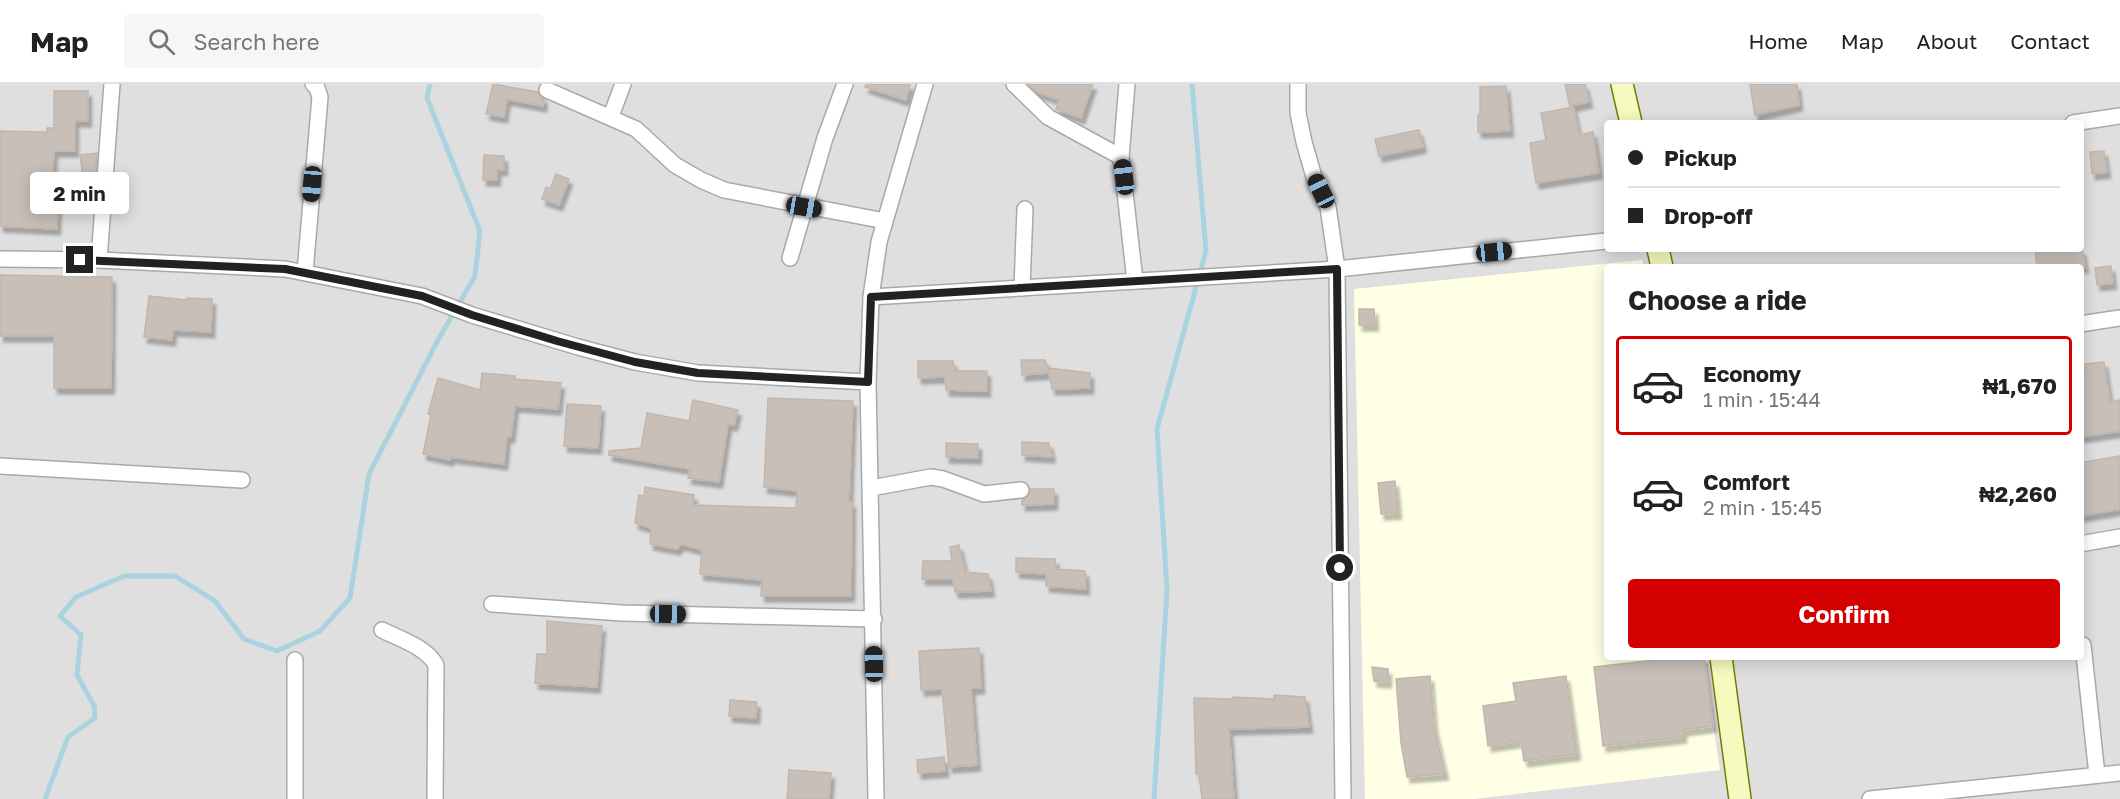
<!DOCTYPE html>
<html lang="en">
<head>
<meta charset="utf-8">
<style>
  :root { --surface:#fff; --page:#f6f6f6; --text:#222; --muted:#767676; --line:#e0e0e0; --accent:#d40000 }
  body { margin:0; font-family:"Golos Text",sans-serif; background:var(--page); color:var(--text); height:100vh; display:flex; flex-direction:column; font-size:22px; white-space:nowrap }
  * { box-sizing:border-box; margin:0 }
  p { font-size:20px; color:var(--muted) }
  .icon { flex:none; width:33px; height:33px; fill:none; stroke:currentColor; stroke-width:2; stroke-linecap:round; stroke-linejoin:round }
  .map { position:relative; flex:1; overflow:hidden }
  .sheet { position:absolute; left:1604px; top:180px; width:480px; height:396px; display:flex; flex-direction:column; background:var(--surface); border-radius:6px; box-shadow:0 3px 15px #0003 }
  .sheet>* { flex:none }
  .hud { position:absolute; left:1604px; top:36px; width:480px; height:132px; border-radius:6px; box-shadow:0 3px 15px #0003; display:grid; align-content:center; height:132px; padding:0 24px; background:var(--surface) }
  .end { position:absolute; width:27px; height:27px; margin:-14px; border:8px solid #222; background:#fff; box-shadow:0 0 0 3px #fff }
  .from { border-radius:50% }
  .bubble { position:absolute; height:42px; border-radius:6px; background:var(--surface); box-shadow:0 3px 15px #0003; font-size:20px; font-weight:700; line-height:42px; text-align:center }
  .car { position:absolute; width:18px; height:36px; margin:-18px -9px; border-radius:8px; box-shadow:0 0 4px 2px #0007; background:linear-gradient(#222 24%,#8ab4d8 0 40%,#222 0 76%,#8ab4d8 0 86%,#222 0) }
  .hud b { display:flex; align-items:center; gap:21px; height:57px; font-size:22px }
  .hud b+b { border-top:2px solid var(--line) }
  .hud i { width:15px; height:15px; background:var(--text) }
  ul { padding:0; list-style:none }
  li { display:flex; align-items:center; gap:18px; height:99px; margin:0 12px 9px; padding:0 12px; border:3px solid transparent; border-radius:6px }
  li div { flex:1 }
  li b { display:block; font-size:22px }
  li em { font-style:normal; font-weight:700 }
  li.on { border-color:var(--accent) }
  li>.icon { width:54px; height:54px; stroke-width:1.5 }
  h2 { padding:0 24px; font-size:27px; line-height:72px }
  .primary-button { display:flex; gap:12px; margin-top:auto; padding:12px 24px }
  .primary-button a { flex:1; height:69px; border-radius:6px; background:var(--accent); color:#fff; font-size:24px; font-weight:700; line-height:69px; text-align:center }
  header { display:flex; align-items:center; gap:36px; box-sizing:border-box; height:84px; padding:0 30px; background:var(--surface); border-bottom:2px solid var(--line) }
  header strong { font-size:28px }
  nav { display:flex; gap:33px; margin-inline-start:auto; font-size:21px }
  .search { width:420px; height:54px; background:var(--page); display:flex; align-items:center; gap:15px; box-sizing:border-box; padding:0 21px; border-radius:6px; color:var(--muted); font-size:22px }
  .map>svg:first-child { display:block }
</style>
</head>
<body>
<header>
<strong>Map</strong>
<div class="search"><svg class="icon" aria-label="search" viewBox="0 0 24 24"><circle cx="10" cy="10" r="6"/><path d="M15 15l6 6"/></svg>Search here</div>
<nav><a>Home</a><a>Map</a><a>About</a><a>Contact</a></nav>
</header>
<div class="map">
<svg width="2120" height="715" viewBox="0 0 2120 715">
  <defs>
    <filter id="shadow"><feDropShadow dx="3.5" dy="6" stdDeviation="1.5" flood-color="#0004"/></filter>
  </defs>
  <rect width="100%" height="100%" fill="#f2efe9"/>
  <!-- residential -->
  <path fill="#e0dfdf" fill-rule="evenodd" d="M0,0H2120V715H0ZM1606,39H2080V165H1606ZM1606,183H2080V573H1606Z"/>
  <!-- education -->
  <path fill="#ffffe5" d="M1642,176L1643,183H1606V573H1703L1720,686L1474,715H1365L1354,205Z"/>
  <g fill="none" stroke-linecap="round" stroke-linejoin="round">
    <!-- stream -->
    <g stroke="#aad3df" stroke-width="5">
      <path d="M45,715L68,653L95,634L94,622L77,591L81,551L60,532L76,513L124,492H175L215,517L244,555L277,567L320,547L350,514L369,390L438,256L475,192L480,147L427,14L430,0"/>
      <path d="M1154,715L1167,506L1157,345L1206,167L1192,0"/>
    </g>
  </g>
  <!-- building -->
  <g fill="#c7bfb8" stroke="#c4b6ab" stroke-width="1.5" filter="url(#shadow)">
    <path d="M493,0L538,8L544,15L543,22L507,15L504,33L486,30Z"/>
    <path d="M866,0H910L906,16L865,3Z"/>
    <path d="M1028,0H1093L1081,34L1056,25L1059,16L1037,8Z"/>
    <path d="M1565,0H1585L1589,18L1570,22Z"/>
    <path d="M1750,0H1797L1799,21L1755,31Z"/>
    <path d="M1506,2L1510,47L1478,48V31H1480V3Z"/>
    <path d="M54,7H88V37H75V67H54L51,113H58L57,145L0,142V47L47,48V44H54Z"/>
    <path d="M1573,23L1579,51L1593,48L1599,89L1536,99L1530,59L1546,56L1541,29Z"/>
    <path d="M1419,46L1423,63L1379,72L1375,55Z"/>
    <path d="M2104,67L2107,88L2092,90L2090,68Z"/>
    <path d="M97,69L95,93L83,94L80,71Z"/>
    <path d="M484,71L504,72V86L497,85V96H483Z"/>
    <path d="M556,90L569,95L559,121L542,115L546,103L550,105Z"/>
    <path d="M2035,165H2082L2085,183H2071L2070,181L2037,183Z"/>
    <path d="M2111,182L2113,199L2097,201L2095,184Z"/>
    <path d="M0,191L112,193L111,304H54V252H0Z"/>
    <path d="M149,212L187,216V214L212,215L211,248L173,246L172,256L144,253Z"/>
    <path d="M1359,225H1374L1375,241H1359Z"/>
    <path d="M1021,276H1045L1049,286V284L1090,289V304L1052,305L1049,289L1022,291Z"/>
    <path d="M918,277H953L955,287H987V307L946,306L945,293L918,294Z"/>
    <path d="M2104,278L2110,318L2120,316V347L2080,353V290L2085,289L2084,280Z"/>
    <path d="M482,289L515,292V295L561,299L558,325L515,322L511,353L507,352L504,380L450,373V376L423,370L431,331L428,330L438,294L480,306Z"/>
    <path d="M768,314L853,317L849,418H852L851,512H761L762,496L700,490L702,466L681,460L677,465L650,460L651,444L635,439L639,411L644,412L645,403L694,411L693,421L796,424L797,407L764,403Z"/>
    <path d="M693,316L738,326L734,341L728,340L719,398L688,394L690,385L609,371V367L641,364L647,329L689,337Z"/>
    <path d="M567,320L601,322L598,364L564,362Z"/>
    <path d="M1022,358L1049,359L1052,373L1022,371Z"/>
    <path d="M946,359L978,360V374L946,373Z"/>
    <path d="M2120,372V425L2080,432V379Z"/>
    <path d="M1395,397L1398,429L1381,430L1378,399Z"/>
    <path d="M1031,405H1054V420L1022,421V416L1027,413Z"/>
    <path d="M959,461L965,488L988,490L991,507L955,508L953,495H922L923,477H952L950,463Z"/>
    <path d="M1016,474L1055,475L1056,485L1085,487L1086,505L1046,502V490L1016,488Z"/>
    <path d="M547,537L602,542L597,603L535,599L537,570H547Z"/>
    <path d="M979,564L981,604H971L977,681L949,683L942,605L921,606L919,567Z"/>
    <path d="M1681,573H1704L1713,642L1683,646V653L1603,662L1594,583Z"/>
    <path d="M1372,583L1388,585V598L1374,597Z"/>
    <path d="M1430,592L1434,642L1445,690L1407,693L1401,659L1396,595Z"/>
    <path d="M1566,592L1577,670L1524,677L1521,657L1488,662L1483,622L1516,617L1513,599Z"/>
    <path d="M1274,611L1305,613L1309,643L1229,645L1234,715H1202L1199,690H1196L1194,614L1233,615V613L1274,615Z"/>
    <path d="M730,616L757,618L756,634L729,632Z"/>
    <path d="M944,673L945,687L918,689L917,676Z"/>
    <path d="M789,686L831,689L829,715H787Z"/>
  </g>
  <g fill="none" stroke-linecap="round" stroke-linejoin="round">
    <!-- street casing -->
    <g stroke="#a9a9a9" stroke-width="18">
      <g id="street">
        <path d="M1014,0L1048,33L1121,73"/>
        <path d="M1127,0L1121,73L1135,197"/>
        <path d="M1298,0V29L1304,58L1314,93L1328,123L1337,185L1343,715"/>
        <path d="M547,6L636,45L675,81L701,96L724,106L885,137"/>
        <path d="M611,32L623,0"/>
        <path d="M2073,39L2120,32"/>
        <path d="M790,174L825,54L845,0"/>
        <path d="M0,175L99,176L285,185L422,212L472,231L578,263L635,278L698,289L868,298"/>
        <path d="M99,176L112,0"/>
        <path d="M305,188L320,13L317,4L313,0"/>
        <path d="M1022,204L1025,125"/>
        <path d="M871,213L1337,185L1606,157"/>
        <path d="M2080,240L2120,234"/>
        <path d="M0,382L242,396"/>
        <path d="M871,404L931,393L943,395L984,410L1021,406"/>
        <path d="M2080,460L2120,453"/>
        <path d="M492,520L622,529L874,535"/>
        <path d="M382,546C400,555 426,563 436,581L435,715"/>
        <path d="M2083,561L2097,691"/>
        <path d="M295,576V715"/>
        <path d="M876,715L868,298L871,213L879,158L925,0"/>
        <path d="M1870,715L2120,689"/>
      </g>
    </g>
    <!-- secondary casing -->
    <g stroke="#707d05" stroke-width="24">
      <g id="secondary">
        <path d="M1622,0L1631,39"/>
        <path d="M1658,165L1662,183"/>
        <path d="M1721,573L1740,715"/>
      </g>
    </g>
    <!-- street -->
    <use href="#street" stroke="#fff" stroke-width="15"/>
    <!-- secondary -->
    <use href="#secondary" stroke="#f7fabf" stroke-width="21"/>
  </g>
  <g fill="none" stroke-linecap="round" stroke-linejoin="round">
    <!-- route -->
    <path stroke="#222" stroke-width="8" d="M80,176L285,185L422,212L472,231L557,257L635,278L698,289L868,298L871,213L1337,185L1340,484"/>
  </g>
</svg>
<i class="end from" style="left:1340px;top:484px"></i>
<i class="end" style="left:80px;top:176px"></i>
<div class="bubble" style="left:30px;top:88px;width:99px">2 min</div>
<i class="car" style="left:1124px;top:93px;rotate:353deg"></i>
<i class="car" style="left:312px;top:100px;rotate:185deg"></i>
<i class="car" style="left:1321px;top:107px;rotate:334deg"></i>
<i class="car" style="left:804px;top:123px;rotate:100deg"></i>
<i class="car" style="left:1494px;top:168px;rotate:84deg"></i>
<i class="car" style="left:668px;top:530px;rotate:91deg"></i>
<i class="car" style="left:874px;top:580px;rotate:359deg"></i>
<div class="hud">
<b><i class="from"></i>Pickup</b>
<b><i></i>Drop-off</b>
</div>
<section class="sheet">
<h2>Choose a ride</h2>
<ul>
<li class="on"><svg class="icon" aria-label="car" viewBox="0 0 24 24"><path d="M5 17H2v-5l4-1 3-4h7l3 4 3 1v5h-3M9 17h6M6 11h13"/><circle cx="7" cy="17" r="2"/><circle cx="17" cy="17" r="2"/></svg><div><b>Economy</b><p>1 min · 15:44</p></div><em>₦1,670</em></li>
<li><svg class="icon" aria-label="car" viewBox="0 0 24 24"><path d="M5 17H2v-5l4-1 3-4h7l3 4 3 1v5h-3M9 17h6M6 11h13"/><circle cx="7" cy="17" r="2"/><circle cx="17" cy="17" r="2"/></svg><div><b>Comfort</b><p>2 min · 15:45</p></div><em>₦2,260</em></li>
</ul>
<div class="primary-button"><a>Confirm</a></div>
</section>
</div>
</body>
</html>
